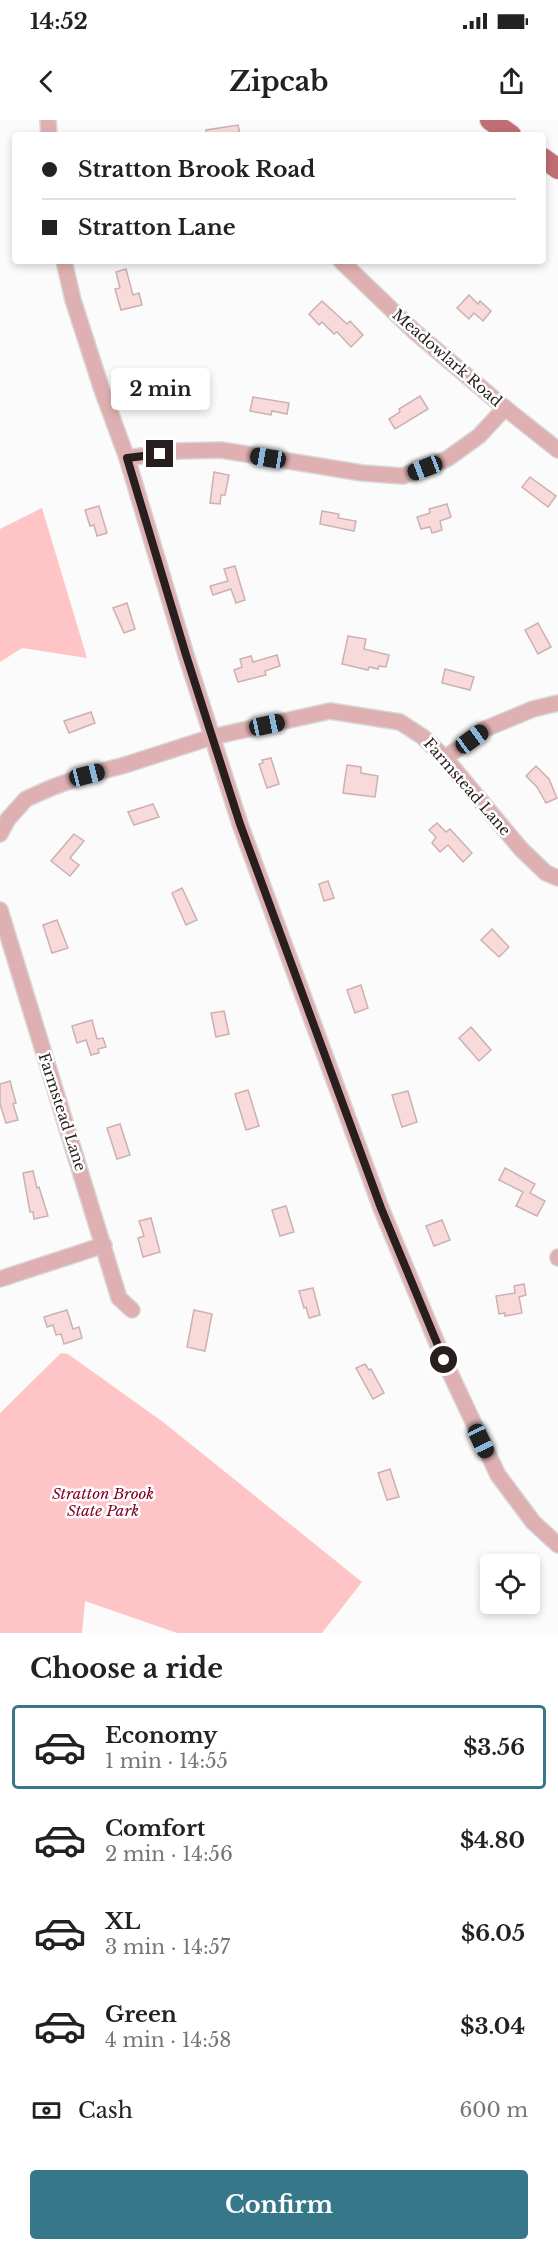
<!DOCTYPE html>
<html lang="en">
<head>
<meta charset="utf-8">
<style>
  :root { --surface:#fff; --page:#f6f6f6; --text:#222; --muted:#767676; --line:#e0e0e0; --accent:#36778a }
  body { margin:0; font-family:"Libre Baskerville",serif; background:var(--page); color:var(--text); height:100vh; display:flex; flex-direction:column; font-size:22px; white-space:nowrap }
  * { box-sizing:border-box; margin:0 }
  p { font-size:20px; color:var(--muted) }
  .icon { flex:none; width:33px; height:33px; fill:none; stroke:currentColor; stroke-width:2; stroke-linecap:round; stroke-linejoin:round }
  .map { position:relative; height:1513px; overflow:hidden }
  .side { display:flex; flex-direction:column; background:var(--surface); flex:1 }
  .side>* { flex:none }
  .banner { position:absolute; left:12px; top:12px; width:534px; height:132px; border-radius:6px; box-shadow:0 3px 9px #0003; display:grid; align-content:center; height:132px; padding:0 30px; background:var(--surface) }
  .controls { position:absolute; left:480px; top:1434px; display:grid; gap:12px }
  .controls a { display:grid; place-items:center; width:60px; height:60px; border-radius:6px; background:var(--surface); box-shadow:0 3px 9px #0003; font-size:30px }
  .end { position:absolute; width:27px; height:27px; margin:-14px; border:8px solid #281e1e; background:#fff; box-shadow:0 0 0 3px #fff }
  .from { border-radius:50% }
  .bubble { position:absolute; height:42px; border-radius:6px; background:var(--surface); box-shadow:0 3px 9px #0003; font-size:20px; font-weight:700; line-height:42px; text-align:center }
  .car { position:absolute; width:18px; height:36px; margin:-18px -9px; border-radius:8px; box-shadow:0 0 4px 2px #0007; background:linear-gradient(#222 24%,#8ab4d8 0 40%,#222 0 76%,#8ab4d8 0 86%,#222 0) }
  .banner b { display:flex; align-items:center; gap:21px; height:57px; font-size:22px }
  .banner b+b { border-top:2px solid var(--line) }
  .banner i { width:15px; height:15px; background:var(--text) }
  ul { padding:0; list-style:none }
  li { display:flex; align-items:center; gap:18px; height:84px; margin:0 12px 9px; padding:0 18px; border:3px solid transparent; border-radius:6px }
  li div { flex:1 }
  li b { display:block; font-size:22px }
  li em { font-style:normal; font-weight:700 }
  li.selected { border-color:var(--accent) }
  li>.icon { width:54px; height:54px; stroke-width:1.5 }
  h2 { padding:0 30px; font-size:27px; line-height:72px }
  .pay { display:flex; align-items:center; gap:15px; height:66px; padding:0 30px; font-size:22px }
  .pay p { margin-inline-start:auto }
  .primary-button { display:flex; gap:12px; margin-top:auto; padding:12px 30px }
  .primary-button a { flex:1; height:69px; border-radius:6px; background:var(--accent); color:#fff; font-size:24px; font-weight:700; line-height:69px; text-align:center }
  .status { display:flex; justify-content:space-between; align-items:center; height:42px; padding:0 30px; background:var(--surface); direction:ltr }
  .status svg { height:16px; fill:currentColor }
  header { display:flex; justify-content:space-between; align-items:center; height:78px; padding:0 30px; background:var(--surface); font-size:27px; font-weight:700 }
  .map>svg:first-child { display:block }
</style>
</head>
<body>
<div class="status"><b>14:52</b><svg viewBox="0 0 49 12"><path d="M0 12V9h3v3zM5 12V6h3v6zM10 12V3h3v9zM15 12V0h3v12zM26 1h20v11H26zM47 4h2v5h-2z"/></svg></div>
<header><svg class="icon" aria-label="back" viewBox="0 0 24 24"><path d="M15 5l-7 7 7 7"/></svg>Zipcab<svg class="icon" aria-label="share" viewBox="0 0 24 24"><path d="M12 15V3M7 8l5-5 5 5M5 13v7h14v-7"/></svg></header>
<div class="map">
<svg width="558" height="1513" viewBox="0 0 558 1513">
  <rect width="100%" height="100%" fill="#fbfbfb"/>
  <!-- green -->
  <g fill="#ffc4c6">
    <path d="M42,388L87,538L22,528L0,542V409Z"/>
    <path d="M61,1233L68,1234L163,1302L362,1462L322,1513H177L85,1481L82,1513H0V1293Z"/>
  </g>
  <!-- building -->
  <g fill="#f8dada" stroke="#cdb0b1" stroke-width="1.5">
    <path d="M238,5L240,15H206V10Z"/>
    <path d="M126,149L133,175L139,173L142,185L121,190L115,169L120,168L116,152Z"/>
    <path d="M469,175L478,184L480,181L491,191L483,201L474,193L469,199L457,188Z"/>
    <path d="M322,181L347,204L350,201L363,215L351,227L337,212L334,214L322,202L319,205L309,194Z"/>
    <path d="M163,250L174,278L162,281L159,271L156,272L150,254Z"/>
    <path d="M420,276L428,289L395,309L389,299L400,292L399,289Z"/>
    <path d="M253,277L289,283L287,294L272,291L271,295L250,291Z"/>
    <path d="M214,352L229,355L225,375H221L220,384L210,383Z"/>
    <path d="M530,357L556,376L548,387L522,367Z"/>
    <path d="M447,384L451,397L440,401L442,410L432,413L430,407L421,409L417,397L430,393L429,389Z"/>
    <path d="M99,386L107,413L97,416L94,405L90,406L85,390Z"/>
    <path d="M322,391L339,394L338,398L356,401L354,411L320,404Z"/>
    <path d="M235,446L245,480L236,483L231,469L213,475L210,466L228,461L224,449Z"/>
    <path d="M127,483L135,509L124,513L113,488Z"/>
    <path d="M538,503L551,527L538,534L525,510Z"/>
    <path d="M348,516L366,519L364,529L389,535L386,547L379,546L378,549L369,547L368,550L342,544Z"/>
    <path d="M277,535L280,546L265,551L266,555L238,562L234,550L242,547L240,539L251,536L253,542Z"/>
    <path d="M445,549L474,557L470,570L442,563Z"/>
    <path d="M91,592L95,603L69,613L64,601Z"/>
    <path d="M271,638L279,664L267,668L259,644L263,643L262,640Z"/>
    <path d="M347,645L361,647V653L378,656L375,677L343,673Z"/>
    <path d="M536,646L549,659L557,678L546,683L537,667L526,656Z"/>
    <path d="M153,684L159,697L134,705L128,692Z"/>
    <path d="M437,703L446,712L450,709L472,733L463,742L448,725L440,732L432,723L436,717L429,710Z"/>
    <path d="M74,714L84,721L70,738L79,745L70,756L51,741Z"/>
    <path d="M328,761L334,778L324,781L319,764Z"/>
    <path d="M182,768L197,800L186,805L172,773Z"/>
    <path d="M57,800L68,828L52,833L43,805Z"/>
    <path d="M492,809L509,827L499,837L481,820Z"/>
    <path d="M361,865L368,888L355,893L347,870Z"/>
    <path d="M224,891L229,914L216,917L211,893Z"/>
    <path d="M92,900L97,919L103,918L106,927L98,929L99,933L91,935L86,920L77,923L72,906Z"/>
    <path d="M471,907L491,930L479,941L459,918Z"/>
    <path d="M10,961L16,983L13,984L18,1000L6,1003L0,984V964Z"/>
    <path d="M248,970L259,1006L246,1010L235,974Z"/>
    <path d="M408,971L417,1002L402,1007L392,975Z"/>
    <path d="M120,1004L130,1035L117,1039L107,1008Z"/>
    <path d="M505,1048L535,1064L530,1073L545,1081L537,1096L516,1086L523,1072L499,1060Z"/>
    <path d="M33,1051L37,1068L39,1067L48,1096L34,1099L33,1092H30L23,1053Z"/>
    <path d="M286,1086L294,1112L280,1116L272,1090Z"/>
    <path d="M151,1098L160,1132L143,1137L138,1118L144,1116L139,1101Z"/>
    <path d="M442,1100L450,1120L434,1126L426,1106Z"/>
    <path d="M524,1164L526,1175L519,1177L522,1193L505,1196V1193L499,1194L496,1176L515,1173L514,1166Z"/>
    <path d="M313,1168L320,1195L309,1198L306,1187L304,1188L299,1171Z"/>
    <path d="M67,1190L73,1209L79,1207L82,1218L64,1224L61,1214L56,1215L53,1205L47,1207L44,1197Z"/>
    <path d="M194,1190L212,1194L205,1231L187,1227Z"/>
    <path d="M365,1244L369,1250L371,1249L384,1273L373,1279L356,1248Z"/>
    <path d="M390,1349L399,1377L387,1380L378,1353Z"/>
  </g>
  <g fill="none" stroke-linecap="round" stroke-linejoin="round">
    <!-- minor casing -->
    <g stroke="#d9d8d8" stroke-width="18">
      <g id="minor">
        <path d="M48,0L49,15"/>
        <path d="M64,141L73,180L102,270L127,338L186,535L240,704L381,1088L444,1240L498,1355L533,1402L558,1425"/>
        <path d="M341,141L415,212L505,288L558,330"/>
        <path d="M127,338L178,331L221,330L362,353L403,356L447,339L479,316L505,288"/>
        <path d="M445,638L485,609L533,589L558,583"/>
        <path d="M0,714L8,699L26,679L53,667L87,655L125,645L212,617L330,591L400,602L423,617L445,638L521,729L546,753L558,758"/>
        <path d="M0,790L119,1178L132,1190"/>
        <path d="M558,1137V1138"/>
        <path d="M0,1159L104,1125"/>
      </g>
    </g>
    <!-- major casing -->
    <g stroke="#d9d8d8" stroke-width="22">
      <g id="major">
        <path d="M490,0L511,15"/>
        <path d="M543,38L558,49"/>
      </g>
    </g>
    <!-- minor -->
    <use href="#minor" stroke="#dfb0b1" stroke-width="15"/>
    <!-- major -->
    <use href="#major" stroke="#c16d73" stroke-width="20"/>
  </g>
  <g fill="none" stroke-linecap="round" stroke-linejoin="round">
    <!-- route -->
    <path stroke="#281e1e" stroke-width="8" d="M160,334L127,338L186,535L240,704L381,1088L444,1240"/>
  </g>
  <g text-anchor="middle" stroke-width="5" stroke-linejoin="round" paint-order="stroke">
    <!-- street labels -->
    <g font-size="15" fill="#281e1e" stroke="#fff">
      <text transform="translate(447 238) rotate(41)" y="5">Meadowlark Road</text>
      <text transform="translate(467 667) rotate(49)" y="5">Farmstead Lane</text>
      <text transform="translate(62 992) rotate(72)" y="5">Farmstead Lane</text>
    </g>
    <!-- park labels -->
    <g font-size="15" font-style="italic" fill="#830025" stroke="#fff">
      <text x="103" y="1379">Stratton Brook<tspan x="103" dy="17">State Park</tspan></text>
    </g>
  </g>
</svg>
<div class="controls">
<a><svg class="icon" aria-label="locate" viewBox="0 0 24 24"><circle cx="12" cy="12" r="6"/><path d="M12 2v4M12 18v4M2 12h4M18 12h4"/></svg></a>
</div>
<i class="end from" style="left:444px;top:1240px"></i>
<i class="end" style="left:160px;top:334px"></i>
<div class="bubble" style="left:111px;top:248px;width:99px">2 min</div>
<i class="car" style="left:268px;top:338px;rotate:279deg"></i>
<i class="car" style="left:425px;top:348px;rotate:249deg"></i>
<i class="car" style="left:267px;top:605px;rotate:78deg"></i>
<i class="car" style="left:472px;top:619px;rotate:54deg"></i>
<i class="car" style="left:87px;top:655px;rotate:76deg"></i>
<i class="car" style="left:481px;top:1321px;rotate:155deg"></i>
<div class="banner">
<b><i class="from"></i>Stratton Brook Road</b>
<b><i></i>Stratton Lane</b>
</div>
</div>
<section class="side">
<h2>Choose a ride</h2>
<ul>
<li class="selected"><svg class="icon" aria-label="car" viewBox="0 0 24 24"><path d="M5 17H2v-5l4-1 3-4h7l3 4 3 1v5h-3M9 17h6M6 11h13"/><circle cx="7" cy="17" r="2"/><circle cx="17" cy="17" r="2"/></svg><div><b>Economy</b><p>1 min · 14:55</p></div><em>$3.56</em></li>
<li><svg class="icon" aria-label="car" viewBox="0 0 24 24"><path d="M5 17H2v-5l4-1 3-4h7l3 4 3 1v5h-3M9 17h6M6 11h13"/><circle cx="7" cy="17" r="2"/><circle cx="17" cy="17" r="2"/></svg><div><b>Comfort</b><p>2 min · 14:56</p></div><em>$4.80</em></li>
<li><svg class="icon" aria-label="car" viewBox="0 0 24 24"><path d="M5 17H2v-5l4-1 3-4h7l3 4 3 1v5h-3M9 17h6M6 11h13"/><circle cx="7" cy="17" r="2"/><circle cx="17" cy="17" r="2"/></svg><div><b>XL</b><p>3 min · 14:57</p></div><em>$6.05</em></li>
<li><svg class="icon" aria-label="car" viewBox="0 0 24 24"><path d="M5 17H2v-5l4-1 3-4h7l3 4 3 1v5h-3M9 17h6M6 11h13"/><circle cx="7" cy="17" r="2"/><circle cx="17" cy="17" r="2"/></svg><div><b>Green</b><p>4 min · 14:58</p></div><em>$3.04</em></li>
</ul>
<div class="pay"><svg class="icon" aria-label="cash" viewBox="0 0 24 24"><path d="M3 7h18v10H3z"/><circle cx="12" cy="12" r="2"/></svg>Cash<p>600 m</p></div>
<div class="primary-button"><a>Confirm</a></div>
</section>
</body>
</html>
